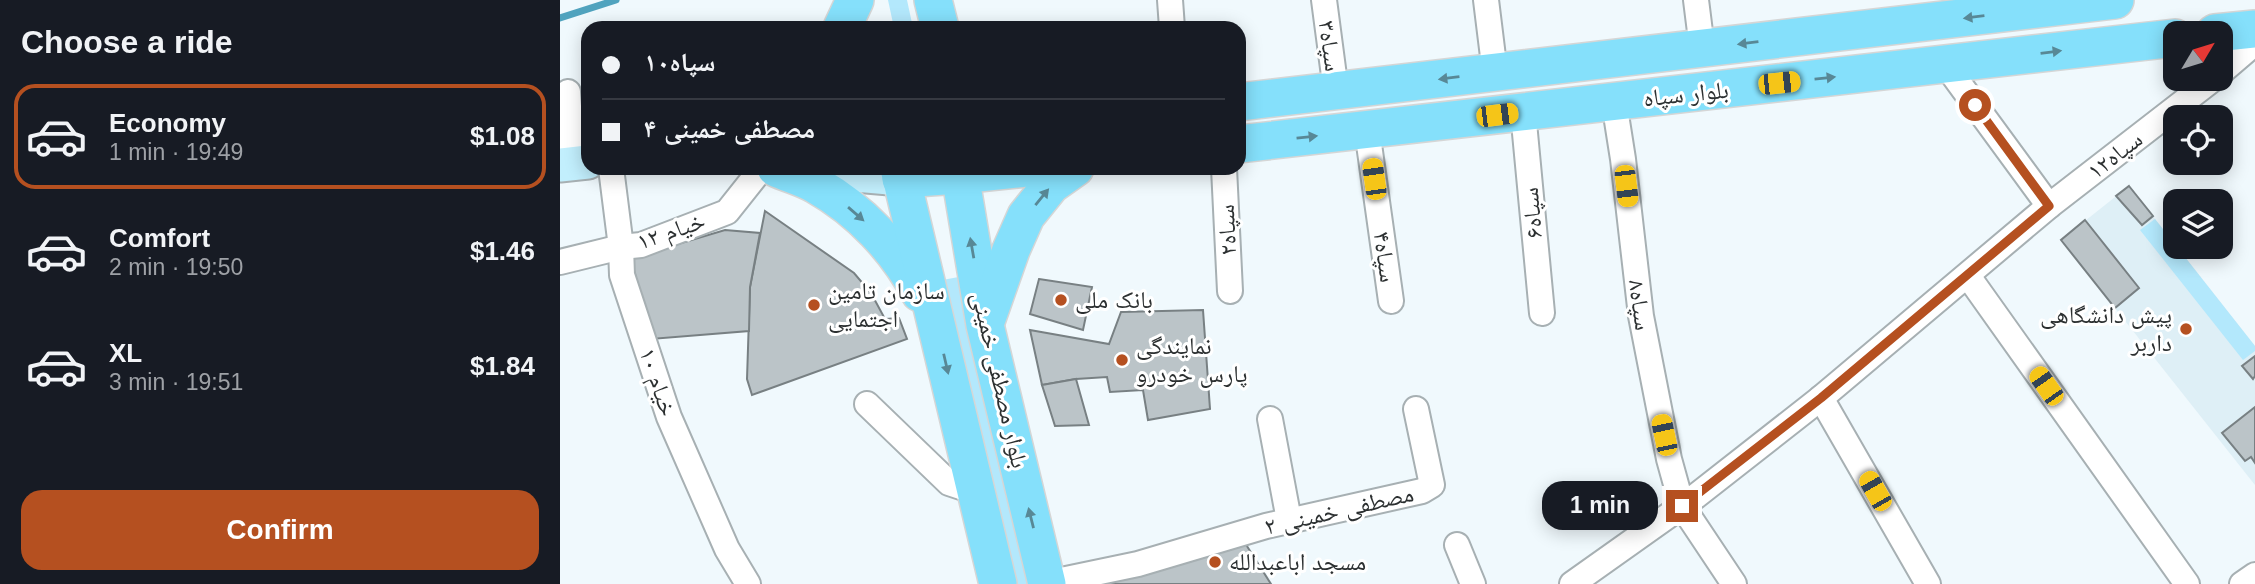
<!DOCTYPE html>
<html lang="en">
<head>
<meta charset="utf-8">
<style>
  :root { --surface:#171b24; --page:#242831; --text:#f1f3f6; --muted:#9ea1a6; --line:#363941; --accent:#b55020 }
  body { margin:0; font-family:Helvetica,"Noto Naskh Arabic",sans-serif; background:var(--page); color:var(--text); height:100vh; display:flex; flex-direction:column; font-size:26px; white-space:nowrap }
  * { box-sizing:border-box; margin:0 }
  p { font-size:23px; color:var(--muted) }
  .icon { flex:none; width:38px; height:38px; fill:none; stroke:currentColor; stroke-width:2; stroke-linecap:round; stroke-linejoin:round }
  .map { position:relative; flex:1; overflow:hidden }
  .panel { display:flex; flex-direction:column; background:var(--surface); width:560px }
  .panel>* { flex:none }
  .guide { position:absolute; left:21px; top:21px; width:665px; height:154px; border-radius:21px; box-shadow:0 4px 18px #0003; display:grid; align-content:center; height:154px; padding:0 21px; background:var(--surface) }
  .needle { width:46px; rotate:52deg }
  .tools { position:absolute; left:1603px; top:21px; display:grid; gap:14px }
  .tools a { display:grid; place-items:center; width:70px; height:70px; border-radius:14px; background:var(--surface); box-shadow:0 4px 18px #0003; font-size:35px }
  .end { position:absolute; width:32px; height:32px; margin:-16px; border:9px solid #b55020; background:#fff; box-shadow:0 0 0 4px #fff }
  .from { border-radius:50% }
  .bubble { position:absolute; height:49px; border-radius:21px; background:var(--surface); box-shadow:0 4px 18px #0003; font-size:23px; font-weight:600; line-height:49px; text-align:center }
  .car { position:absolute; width:21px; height:42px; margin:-21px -10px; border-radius:9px; box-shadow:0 0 5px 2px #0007; background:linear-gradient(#f5c518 24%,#345 0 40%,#f5c518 0 76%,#345 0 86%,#f5c518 0) }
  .guide b { display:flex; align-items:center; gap:24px; height:66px; font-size:26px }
  .guide b+b { border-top:2px solid var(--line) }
  .guide i { width:18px; height:18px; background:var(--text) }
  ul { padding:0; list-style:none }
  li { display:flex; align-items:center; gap:21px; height:105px; margin:0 14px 10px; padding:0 7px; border:4px solid transparent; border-radius:21px }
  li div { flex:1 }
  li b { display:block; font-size:26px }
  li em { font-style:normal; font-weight:600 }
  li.on { border-color:var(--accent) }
  li>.icon { width:63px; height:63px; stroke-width:1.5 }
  h2 { padding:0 21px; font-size:32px; line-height:84px }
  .action { display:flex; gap:14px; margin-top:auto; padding:14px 21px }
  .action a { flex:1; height:80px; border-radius:21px; background:var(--accent); color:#fff; font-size:28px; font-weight:600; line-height:80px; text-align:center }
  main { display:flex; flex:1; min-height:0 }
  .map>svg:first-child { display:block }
</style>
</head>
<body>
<main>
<section class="panel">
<h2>Choose a ride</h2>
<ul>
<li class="on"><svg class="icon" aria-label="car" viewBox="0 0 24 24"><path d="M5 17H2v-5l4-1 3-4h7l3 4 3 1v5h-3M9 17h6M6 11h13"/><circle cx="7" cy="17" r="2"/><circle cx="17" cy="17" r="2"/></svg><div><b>Economy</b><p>1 min · 19:49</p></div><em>$1.08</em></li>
<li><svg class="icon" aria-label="car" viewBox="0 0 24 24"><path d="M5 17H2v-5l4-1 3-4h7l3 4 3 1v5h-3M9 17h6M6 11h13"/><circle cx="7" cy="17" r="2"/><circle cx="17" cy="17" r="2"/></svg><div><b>Comfort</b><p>2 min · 19:50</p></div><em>$1.46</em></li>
<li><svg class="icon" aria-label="car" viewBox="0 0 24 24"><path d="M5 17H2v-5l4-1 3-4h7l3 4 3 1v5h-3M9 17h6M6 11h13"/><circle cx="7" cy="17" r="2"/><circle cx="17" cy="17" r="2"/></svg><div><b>XL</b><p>3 min · 19:51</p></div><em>$1.84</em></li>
</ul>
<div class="action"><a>Confirm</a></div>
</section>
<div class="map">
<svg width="1695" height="584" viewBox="0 0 1695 584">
  <rect width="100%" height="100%" fill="#f0f9fd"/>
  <!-- built -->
  <path fill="#deeff6" d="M1569,186L1695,346V485L1501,240Z"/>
  <!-- green -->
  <g fill="#b3e8fc">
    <path d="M328,0H347L353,28H334Z"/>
    <path d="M1595,219L1695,346V351L1683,360L1580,230Z"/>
    <path d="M404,276L403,309L468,584H454L377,281Z"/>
  </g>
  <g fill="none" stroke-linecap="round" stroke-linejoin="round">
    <!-- stream -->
    <path stroke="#50a3be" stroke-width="7" d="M0,18L56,0"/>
  </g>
  <!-- building -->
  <g fill="#bbc4c8" stroke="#788083" stroke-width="2">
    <path d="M1569,186L1593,216L1582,225L1556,196Z"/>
    <path d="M205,211L294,273L311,293L325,319L339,318L347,339L192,395L187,379L190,287Z"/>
    <path d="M1525,220L1579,288L1555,308L1501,240Z"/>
    <path d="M165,230L200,233L190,287L189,331L91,339L71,258Z"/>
    <path d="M479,279L532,287L523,330L470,314Z"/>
    <path d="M643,310L650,409L588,420L583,390L550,392L547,377L516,379L482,385L470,330L549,344L561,312Z"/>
    <path d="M1695,356V376L1693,379L1682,366Z"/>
    <path d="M516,379L529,425L495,426L482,385Z"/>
    <path d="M1695,407V463L1691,457L1685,461L1662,433Z"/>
    <path d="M685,543L711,584H538Z"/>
  </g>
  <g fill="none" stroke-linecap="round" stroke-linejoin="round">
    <!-- minor casing -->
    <g stroke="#a7b0b3" stroke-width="28">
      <g id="minor">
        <path d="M610,0L612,28"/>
        <path d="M764,0L776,91"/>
        <path d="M926,0L935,73"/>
        <path d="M1136,0L1142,48"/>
        <path d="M1385,64L1489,206"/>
        <path d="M1661,72L1695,43"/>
        <path d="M8,92L13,164"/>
        <path d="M1054,102L1063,159L1081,316L1109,459L1122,506L1174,584"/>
        <path d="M963,112L982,313"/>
        <path d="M807,130L831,301"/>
        <path d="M51,168L61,247L62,275L109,417L167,549L188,584"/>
        <path d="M664,168L670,291"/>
        <path d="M0,262L61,247L81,245L167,212L202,168"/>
        <path d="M1408,276L1627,584"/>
        <path d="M1261,398L1368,584"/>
        <path d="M307,404L389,483L416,492"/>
        <path d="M710,419L729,520"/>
        <path d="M897,545L913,584"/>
        <path d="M487,583L578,564L706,526L862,491L872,485L856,409"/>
        <path d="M1012,584L1136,496L1261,398L1489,206L1653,79"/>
        <path d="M1682,584L1695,575"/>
      </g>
    </g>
    <!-- secondary casing -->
    <g stroke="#a7b0b3" stroke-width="37">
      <g id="secondary">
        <path d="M0,165L28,162"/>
        <path d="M226,169L341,179"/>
      </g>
    </g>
    <!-- primary casing -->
    <g stroke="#d5d6d6" stroke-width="40">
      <g id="primary">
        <path d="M373,0L380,28"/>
        <path d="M282,28L295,0"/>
        <path d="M1655,33L1695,29"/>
        <path d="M679,102L1555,0"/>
        <path d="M679,144L1615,38"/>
        <path d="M216,168C229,174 244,178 256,185C300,210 337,249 360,293"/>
        <path d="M339,168L438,584"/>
        <path d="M399,168L425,325L487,584"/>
        <path d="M341,179L399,175L466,168"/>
        <path d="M426,321L451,250L466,216L491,185L515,168"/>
      </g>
    </g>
    <!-- minor -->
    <use href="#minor" stroke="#fff" stroke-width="24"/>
    <!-- secondary -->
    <use href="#secondary" stroke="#c2effd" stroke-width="33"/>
    <!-- primary -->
    <use href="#primary" stroke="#85e0fb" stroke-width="37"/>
  </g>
  <!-- one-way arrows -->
  <defs><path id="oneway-solid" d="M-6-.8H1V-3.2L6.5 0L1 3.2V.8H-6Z" transform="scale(1.75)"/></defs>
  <g fill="#588896">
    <use href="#oneway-solid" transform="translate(1414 17) rotate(173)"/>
    <use href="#oneway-solid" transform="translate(1188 43) rotate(173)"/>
    <use href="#oneway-solid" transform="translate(1491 52) rotate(-7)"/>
    <use href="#oneway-solid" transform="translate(889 78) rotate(173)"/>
    <use href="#oneway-solid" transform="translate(1265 78) rotate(-6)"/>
    <use href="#oneway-solid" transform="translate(747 137) rotate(-6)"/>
    <use href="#oneway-solid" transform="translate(482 197) rotate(-51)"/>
    <use href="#oneway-solid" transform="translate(296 214) rotate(41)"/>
    <use href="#oneway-solid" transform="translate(412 248) rotate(-100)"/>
    <use href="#oneway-solid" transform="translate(386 364) rotate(77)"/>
    <use href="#oneway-solid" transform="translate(471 518) rotate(-104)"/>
  </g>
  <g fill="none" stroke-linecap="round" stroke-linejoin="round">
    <!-- route -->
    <path stroke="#b55020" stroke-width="9" d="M1122,506L1261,398L1489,206L1415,105"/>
  </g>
  <!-- markers -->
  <g fill="#b55020" stroke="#fff" stroke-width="2.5">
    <circle cx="501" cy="300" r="7"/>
    <circle cx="254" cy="305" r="7"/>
    <circle cx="1626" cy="329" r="7"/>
    <circle cx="562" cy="360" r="7"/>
    <circle cx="655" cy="562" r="7"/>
  </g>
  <g text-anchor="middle" stroke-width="6" stroke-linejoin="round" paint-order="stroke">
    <!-- street labels -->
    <g font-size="24" fill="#2c3031" stroke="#fff">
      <text transform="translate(770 46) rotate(82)" y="8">سپاه۳</text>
      <text transform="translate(1126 94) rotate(-6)" y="8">بلوار سپاه</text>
      <text transform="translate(1555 155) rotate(-38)" y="8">سپاه۱۲</text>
      <text transform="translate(972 213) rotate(-95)" y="8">سپاه۶</text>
      <text transform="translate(667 230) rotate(-93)" y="8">سپاه۲</text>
      <text transform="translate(111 231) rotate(-19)" y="8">خیام ۱۲</text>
      <text transform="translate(825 257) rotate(82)" y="8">سپاه۴</text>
      <text transform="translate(1080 305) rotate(82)" y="8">سپاه۸</text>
      <text transform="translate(440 380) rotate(77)" y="8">بلوار مصطفی خمینی</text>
      <text transform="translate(98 382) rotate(71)" y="8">خیام ۱۰</text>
      <text transform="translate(779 510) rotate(-13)" y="8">مصطفی خمینی ۲</text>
    </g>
    <!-- poi labels -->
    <g font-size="24" fill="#2c3031" stroke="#fff" text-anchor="start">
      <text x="268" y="299">سازمان تامین<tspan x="268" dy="28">اجتمایی</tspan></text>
      <text x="515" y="308">بانک ملی</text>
      <text x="1612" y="323" text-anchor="end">پیش دانشگاهی<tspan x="1612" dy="28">داربر</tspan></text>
      <text x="576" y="354">نمایندگی<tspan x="576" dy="28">پارس خودرو</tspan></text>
      <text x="669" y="570">مسجد اباعبدالله</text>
    </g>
  </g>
</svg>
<div class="tools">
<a><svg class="needle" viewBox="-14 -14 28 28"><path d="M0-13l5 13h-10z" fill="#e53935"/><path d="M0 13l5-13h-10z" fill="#9ea1a6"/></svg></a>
<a><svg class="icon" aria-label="locate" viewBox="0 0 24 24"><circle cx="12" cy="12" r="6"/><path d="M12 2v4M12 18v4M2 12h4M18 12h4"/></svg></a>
<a><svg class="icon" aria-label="layers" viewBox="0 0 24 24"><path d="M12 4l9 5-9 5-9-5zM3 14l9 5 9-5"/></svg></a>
</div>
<i class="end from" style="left:1415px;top:105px"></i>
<i class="end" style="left:1122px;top:506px"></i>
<div class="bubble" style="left:982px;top:481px;width:116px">1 min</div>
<i class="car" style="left:1219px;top:83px;rotate:84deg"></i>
<i class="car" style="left:937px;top:115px;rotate:83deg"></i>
<i class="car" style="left:814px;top:179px;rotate:352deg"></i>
<i class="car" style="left:1066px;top:186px;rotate:173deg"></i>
<i class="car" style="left:1486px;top:386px;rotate:325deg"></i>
<i class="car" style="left:1104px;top:435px;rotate:348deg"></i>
<i class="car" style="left:1315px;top:491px;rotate:330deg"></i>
<div class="guide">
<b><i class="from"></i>سپاه۱۰</b>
<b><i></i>مصطفی خمینی ۴</b>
</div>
</div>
</main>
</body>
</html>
